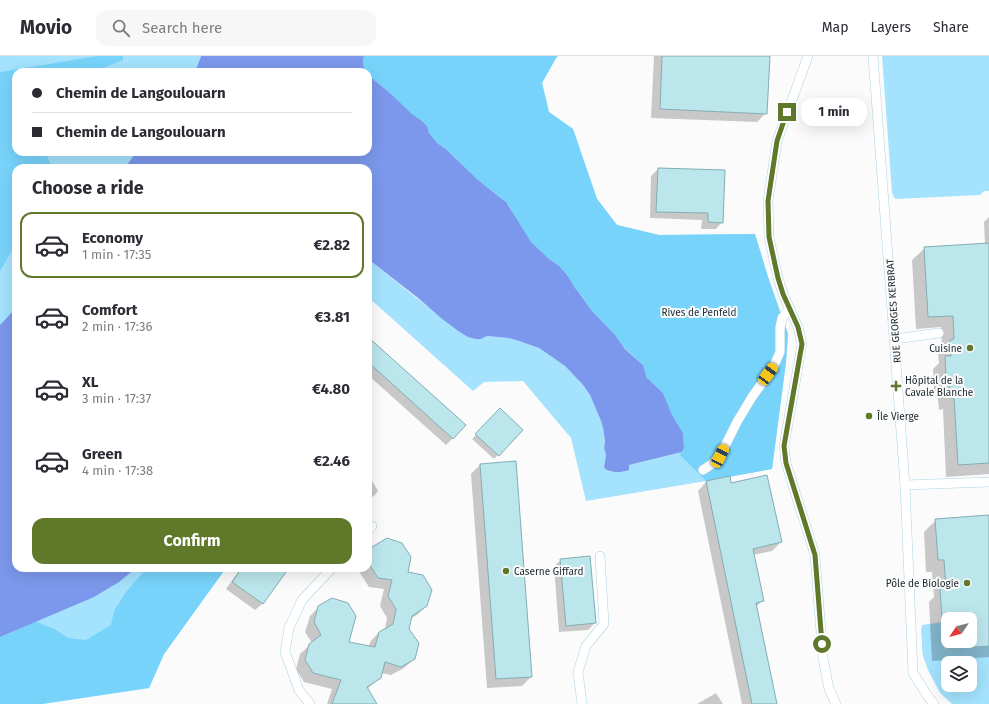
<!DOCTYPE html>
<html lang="en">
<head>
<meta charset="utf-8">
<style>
  :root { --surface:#fff; --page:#f7f7f7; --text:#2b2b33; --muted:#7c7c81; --line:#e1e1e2; --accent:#60782a }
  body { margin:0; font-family:"Fira Sans",sans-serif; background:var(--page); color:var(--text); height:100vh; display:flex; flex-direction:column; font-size:15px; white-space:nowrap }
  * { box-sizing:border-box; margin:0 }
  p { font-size:13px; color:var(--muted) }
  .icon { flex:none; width:22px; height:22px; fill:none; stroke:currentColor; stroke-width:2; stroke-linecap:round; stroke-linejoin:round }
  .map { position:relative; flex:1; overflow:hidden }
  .panel { position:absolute; left:12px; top:108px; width:360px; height:408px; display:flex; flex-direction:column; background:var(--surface); border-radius:12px; box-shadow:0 4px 16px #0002 }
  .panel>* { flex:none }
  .top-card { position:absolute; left:12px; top:12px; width:360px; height:88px; border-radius:12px; box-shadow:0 4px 16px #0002; display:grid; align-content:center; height:88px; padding:0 20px; background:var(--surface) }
  .needle { width:26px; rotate:235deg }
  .tools { position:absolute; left:941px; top:556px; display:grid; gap:8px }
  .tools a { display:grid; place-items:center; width:36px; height:36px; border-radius:8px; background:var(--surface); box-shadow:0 4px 16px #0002; font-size:20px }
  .end { position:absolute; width:18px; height:18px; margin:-9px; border:5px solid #60782a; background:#fff; box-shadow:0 0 0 2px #fff }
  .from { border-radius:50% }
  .bubble { position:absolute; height:28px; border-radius:12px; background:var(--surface); box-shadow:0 4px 16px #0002; font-size:13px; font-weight:700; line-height:28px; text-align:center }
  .car { position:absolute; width:12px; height:24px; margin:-12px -6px; border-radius:5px; box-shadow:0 0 3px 1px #0007; background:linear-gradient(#f5c518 24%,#345 0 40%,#f5c518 0 76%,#345 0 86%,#f5c518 0) }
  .top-card b { display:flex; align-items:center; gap:14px; height:38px; font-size:15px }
  .top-card b+b { border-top:1px solid var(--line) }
  .top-card i { width:10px; height:10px; background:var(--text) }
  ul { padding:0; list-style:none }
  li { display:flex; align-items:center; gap:12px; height:66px; margin:0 8px 6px; padding:0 12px; border:2px solid transparent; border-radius:12px }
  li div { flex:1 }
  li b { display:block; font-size:15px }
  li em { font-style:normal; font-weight:700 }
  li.on { border-color:var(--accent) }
  li>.icon { width:36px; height:36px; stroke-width:1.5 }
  h2 { padding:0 20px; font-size:18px; line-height:48px }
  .action { display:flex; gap:8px; margin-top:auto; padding:8px 20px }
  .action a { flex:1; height:46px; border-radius:12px; background:var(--accent); color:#fff; font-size:16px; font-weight:700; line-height:46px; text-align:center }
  header { display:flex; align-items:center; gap:24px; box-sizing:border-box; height:56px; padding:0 20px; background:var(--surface); border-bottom:1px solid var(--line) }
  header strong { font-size:19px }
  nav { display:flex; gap:22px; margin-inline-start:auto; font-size:14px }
  .search { width:280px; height:36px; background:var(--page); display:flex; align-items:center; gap:10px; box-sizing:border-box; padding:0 14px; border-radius:12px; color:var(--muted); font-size:15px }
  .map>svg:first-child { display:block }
</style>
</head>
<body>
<header>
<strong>Movio</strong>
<div class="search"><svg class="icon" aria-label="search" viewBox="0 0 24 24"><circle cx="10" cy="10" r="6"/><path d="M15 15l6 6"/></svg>Search here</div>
<nav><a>Map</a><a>Layers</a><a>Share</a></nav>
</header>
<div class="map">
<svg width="989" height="648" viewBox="0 0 989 648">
  <rect width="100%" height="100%" fill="#fbfbfb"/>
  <!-- green -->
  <g fill="#a4e2fd" fill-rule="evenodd">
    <path d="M0,0H201L195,16H16V96H136L128,108L132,109L133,112H16V512H226L164,598L149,632L42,648H0Z"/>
    <path d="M364,0H558L556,2L542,27L549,56L573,73L597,143L617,169L659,179L755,178L768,221L788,278L786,306L772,413L706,425L586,445L571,382L523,325L484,326L473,335L368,241V203L458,275L476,283H481L487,280L508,282L516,284L539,292L565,310L583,329L590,339L601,365L603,372L605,385L604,392L606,399L604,411L605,413C613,417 621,417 629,414V409L682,396L640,306L625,293L376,25L368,19V16Z"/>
    <path d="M882,0H989V135H984L980,139L895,143L892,137Z"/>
    <path d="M943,566L944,593L989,590V648H952L940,637L928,614L923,600L922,592V586L921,574L922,569ZM948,607H970V629H948Z"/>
  </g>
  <!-- forest -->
  <g fill="#78d3fa">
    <path d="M98,0H123V4L93,16H16V96H45L52,111L51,112H16V187L0,215V16Z"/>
    <path d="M364,0H558L556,2L542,27L549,56L573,73L597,143L617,169L659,179L755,178L768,221L788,278L786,306L772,413L706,425L679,398L682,396L684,392L683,377L672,359L663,337L647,322L643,309L625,292L615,279L591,254L581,238L575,232L567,219L559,210L549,203L531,186L515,162L510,151L502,142L478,124L447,93L437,87L429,77L427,70L422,65L412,58L391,38L368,19V16H365L363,6Z"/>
    <path d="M147,512H226L164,598L149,632L42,648H0V581L19,573L35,565L56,574L68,582L86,584L111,569L114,555L126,536Z"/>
  </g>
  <!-- water -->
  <g fill="#7c98ec">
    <path d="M201,0H364L363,6L365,16H195Z"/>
    <path d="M368,19L391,38L412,58L422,65L427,70L429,77L437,87L446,93L478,124L506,146L531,186L549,203L559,210L567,219L575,232L580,238L591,254L615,279L625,293L643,309L647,322L663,337L672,359L683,377L684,392L682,396L629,409V414C621,417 613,417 605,413L604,411L606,399L604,392L605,385L603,372L601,365L590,339L583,329L565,310L539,292L516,284L508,282L487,280L481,283H476L468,281L458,275L441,262L418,242L368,203V112H133V110L131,108L127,109L136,96H368Z"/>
    <path d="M16,252V512H136L119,526L94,541L0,581V269Z"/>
  </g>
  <!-- shadow -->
  <g fill="#0003" fill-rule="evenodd">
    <path d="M654,0H769L766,57L757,66L651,62Z"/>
    <path d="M658,113L722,166L716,173H701L702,164L650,162L651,120Z"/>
    <path d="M989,161V418L946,421L943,353L939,354L937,334H934L933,313L939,307L938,297L942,293L941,271L916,273L912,204L925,192L985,189L984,166Z"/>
    <path d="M368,283L453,382L446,389L368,319Z"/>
    <path d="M500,354L521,374L494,403L472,383Z"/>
    <path d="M480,409L531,621L522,630L487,632L471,418Z"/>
    <path d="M368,418L378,435L374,440L368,443Z"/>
    <path d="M706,426L730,428L781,486L772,495L753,499L762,545L756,551L776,648H742L698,435Z"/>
    <path d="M989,460V601L932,605L929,546L934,541L932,516H926L924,476L936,464ZM948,563H970V585H948Z"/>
    <path d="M373,492L406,517L426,550L417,559L410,563L408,573L414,603L404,612L391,619L381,617L380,622L367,633L373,648H327L332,633L304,626L296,613L300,598L312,587L305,576L310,560L319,551L348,587L369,591L370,586L379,576L385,573L387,562L380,550L384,533L369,531L360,517L361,512H368V497Z"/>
    <path d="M561,504L595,567L588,574L559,576L554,510Z"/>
    <path d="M241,512H288L262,548L255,554L226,533Z"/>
    <path d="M716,637L723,648H697Z"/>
  </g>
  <!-- building -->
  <g fill="#bbe6ec" stroke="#83adb2" fill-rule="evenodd">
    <path d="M662,0H770L767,58L660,53Z"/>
    <path d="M658,112L725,114L723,167L708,166V157L656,156Z"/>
    <path d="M989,187V407L958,409L954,342H951L949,322L946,323L945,300H951L950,284L954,283L953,260L928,261L924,191Z"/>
    <path d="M368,281L466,369L453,383L368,306Z"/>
    <path d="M500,352L523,374L499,400L475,378Z"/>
    <path d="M516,405L532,621L496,623L480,408Z"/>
    <path d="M767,419L782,486L753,493L764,545L756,547L777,648H752L706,425L730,420L731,427Z"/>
    <path d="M989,459V590L944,593L940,533L946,532L944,504H938L935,463ZM948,563H970V585H948Z"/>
    <path d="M387,482L402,487L411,501L408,516L423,519L432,534L427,550L412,560L409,573L419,587L415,603L401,611L385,606L381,622L367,631L377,648H332L341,624L313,617L305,604L309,588L321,579L314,566L318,550L332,542L348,547L356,560L349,586L375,591L379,576L393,568L396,553L388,540L392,524L378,522L369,508L372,491Z"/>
    <path d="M590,500L596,567L566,570L560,503Z"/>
    <path d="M242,512H289L263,548L232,526Z"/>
  </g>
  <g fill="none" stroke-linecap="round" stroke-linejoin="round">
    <!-- service casing -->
    <g stroke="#add2e3" stroke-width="10">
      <g id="service">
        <path d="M808,0L777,85L768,145L769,181L778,222L783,238L798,271L802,288L784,390L786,407L815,499L823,602L829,633L836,648"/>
        <path d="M873,0L905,429L913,617L929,642L934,648"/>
        <path d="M895,283L939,277"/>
        <path d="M703,414L712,408L720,400L737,366L752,341L773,312L780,296V272L782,262L790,253"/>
        <path d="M905,429L989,426"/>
        <path d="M368,475L372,470"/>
        <path d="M310,648L299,634L285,596L289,572L302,544L332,512"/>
        <path d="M582,648L578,616L586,590L604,568L600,500"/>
      </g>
    </g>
    <!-- service -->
    <use href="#service" stroke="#fff" stroke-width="9"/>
  </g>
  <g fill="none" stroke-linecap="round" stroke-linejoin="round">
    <!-- route -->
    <path stroke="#60782a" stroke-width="5" d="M787,56L777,85L768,145L769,181L778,222L783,238L798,271L802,288L784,390L786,407L815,499L822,588"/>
  </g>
  <!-- markers -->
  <g fill="#60782a" stroke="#fbfbfb" stroke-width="1.5">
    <circle cx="970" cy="292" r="4"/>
    <path d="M894 324h4v4h4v4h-4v4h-4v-4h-4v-4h4z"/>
    <circle cx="869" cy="360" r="4"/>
    <circle cx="506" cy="515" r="4"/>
    <circle cx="967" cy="527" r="4"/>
  </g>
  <g text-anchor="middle" stroke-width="4" stroke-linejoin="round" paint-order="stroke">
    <!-- street labels -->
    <g font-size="10" fill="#18262c" stroke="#fbfbfb">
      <text transform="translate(893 255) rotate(-94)" y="4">RUE GEORGES KERBRAT</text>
    </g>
    <!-- park labels -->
    <g font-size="10" fill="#172c35" stroke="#fbfbfb">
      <text x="699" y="260">Rives de Penfeld</text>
    </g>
    <!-- poi labels -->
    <g font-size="10" fill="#18262c" stroke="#fbfbfb" text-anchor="start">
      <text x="962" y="296" text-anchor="end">Cuisine</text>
      <text x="905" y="328">Hôpital de la<tspan x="905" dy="12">Cavale Blanche</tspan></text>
      <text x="877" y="364">Île Vierge</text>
      <text x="514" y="519">Caserne Giffard</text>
      <text x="959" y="531" text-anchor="end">Pôle de Biologie</text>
    </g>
  </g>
</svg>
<div class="tools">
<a><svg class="needle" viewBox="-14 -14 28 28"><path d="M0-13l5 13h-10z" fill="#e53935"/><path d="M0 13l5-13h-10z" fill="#7c7c81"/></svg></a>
<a><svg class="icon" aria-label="layers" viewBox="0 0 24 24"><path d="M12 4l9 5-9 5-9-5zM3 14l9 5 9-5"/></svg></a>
</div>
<i class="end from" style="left:822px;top:588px"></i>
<i class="end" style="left:787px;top:56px"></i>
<div class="bubble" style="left:801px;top:42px;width:66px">1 min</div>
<i class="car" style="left:768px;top:318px;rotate:36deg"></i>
<i class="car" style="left:720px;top:400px;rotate:27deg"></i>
<div class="top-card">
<b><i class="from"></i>Chemin de Langoulouarn</b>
<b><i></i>Chemin de Langoulouarn</b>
</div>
<section class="panel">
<h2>Choose a ride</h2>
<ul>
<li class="on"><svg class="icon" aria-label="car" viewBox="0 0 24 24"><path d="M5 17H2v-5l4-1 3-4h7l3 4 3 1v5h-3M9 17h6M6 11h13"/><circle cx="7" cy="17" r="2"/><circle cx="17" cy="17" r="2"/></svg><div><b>Economy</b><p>1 min · 17:35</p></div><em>€2.82</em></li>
<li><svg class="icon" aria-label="car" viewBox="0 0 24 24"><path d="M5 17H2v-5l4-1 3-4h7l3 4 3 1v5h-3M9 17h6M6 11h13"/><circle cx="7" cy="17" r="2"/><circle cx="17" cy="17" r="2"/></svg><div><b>Comfort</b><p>2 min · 17:36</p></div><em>€3.81</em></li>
<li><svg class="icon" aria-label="car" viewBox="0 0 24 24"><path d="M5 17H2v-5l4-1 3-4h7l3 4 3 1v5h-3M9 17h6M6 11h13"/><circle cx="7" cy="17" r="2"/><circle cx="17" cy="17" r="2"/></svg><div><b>XL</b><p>3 min · 17:37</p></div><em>€4.80</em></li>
<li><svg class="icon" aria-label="car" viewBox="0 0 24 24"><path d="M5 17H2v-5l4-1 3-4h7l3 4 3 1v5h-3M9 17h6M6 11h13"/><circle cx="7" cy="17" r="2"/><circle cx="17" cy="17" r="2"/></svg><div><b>Green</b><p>4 min · 17:38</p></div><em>€2.46</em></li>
</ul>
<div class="action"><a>Confirm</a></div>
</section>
</div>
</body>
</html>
